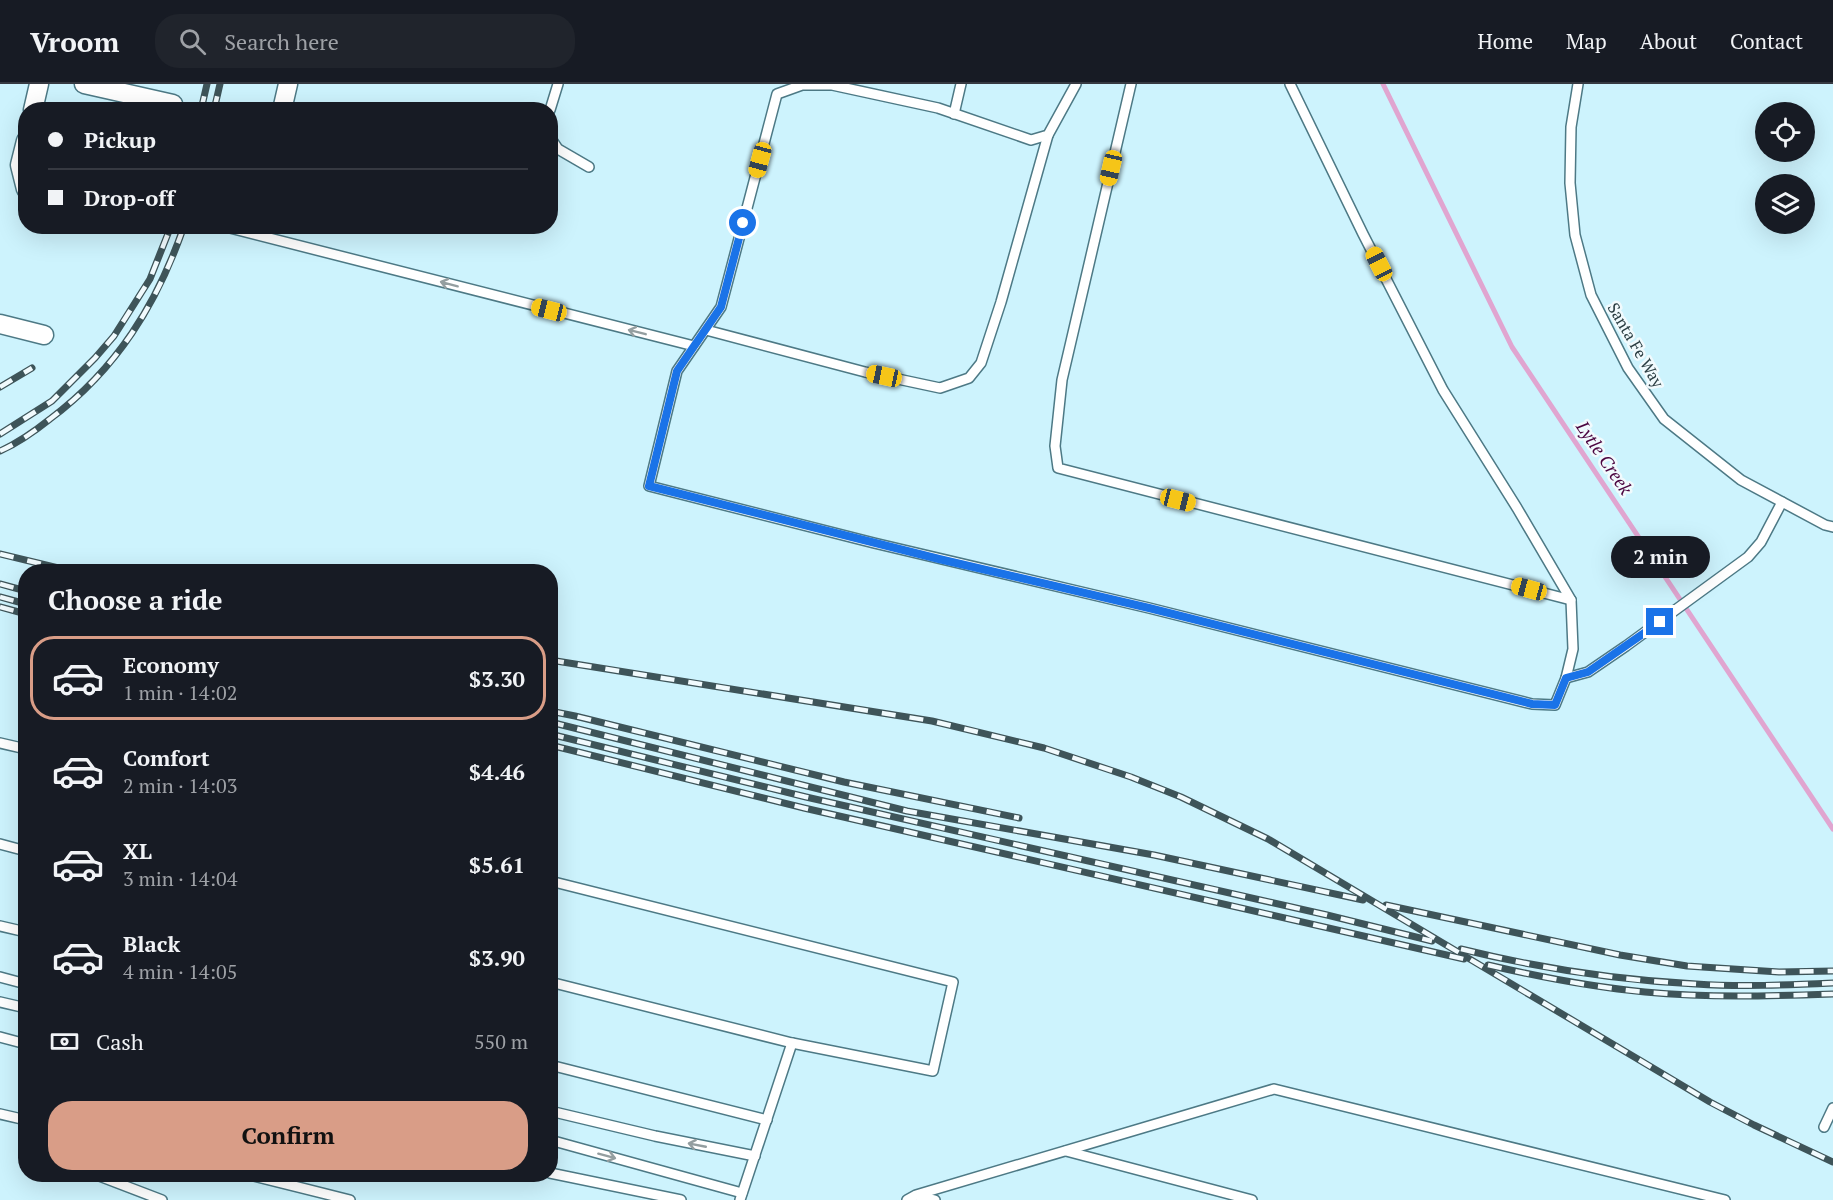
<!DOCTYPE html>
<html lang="en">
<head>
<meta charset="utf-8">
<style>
  :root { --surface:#171b24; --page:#20242c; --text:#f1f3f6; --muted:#9ea1a6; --line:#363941; --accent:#d99d87 }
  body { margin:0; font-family:"PT Serif",serif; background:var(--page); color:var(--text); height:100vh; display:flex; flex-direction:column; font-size:22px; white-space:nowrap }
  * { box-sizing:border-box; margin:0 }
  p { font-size:20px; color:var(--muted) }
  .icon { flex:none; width:33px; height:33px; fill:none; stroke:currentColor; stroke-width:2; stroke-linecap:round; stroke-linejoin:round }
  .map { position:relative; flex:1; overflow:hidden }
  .panel { position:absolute; left:18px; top:480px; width:540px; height:618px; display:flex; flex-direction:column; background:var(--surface); border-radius:24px; box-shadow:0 6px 24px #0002 }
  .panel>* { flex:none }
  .guide { position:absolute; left:18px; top:18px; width:540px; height:132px; border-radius:24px; box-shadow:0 6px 24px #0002; display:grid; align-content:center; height:132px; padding:0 30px; background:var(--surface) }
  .tools { position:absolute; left:1755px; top:18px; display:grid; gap:12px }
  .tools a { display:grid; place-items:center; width:60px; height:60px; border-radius:50%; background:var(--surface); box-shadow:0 6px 24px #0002; font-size:30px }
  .end { position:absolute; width:27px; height:27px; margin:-14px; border:8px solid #1a73e8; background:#fff; box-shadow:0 0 0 3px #fff }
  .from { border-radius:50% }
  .bubble { position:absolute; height:42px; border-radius:21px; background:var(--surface); box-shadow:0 6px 24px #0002; font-size:20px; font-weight:700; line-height:42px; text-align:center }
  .car { position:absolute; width:18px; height:36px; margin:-18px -9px; border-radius:8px; box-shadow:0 0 4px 2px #0007; background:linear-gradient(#f5c518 24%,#345 0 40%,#f5c518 0 76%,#345 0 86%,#f5c518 0) }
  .guide b { display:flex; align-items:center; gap:21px; height:57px; font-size:22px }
  .guide b+b { border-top:2px solid var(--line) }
  .guide i { width:15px; height:15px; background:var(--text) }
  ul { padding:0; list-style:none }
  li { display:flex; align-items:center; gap:18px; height:84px; margin:0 12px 9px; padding:0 18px; border:3px solid transparent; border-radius:24px }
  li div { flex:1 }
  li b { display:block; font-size:22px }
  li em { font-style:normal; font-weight:700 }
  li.on { border-color:var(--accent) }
  li>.icon { width:54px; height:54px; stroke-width:1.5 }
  h2 { padding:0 30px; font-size:27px; line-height:72px }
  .pay { display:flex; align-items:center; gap:15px; height:66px; padding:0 30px; font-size:22px }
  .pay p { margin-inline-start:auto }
  .cta { display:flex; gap:12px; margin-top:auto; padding:12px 30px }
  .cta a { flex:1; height:69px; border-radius:24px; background:var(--accent); color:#111; font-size:24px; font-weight:700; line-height:69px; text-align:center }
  header { display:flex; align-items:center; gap:36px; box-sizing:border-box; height:84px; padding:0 30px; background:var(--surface); border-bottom:2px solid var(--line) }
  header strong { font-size:28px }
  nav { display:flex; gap:33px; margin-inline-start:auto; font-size:21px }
  .search { width:420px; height:54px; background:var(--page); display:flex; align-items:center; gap:15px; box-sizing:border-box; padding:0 21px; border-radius:24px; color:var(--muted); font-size:22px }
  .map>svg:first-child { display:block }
</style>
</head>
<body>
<header>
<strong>Vroom</strong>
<div class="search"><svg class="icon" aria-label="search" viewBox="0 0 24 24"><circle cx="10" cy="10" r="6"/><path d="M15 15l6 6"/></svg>Search here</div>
<nav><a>Home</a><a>Map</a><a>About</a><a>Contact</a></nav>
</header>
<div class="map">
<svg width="1833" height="1116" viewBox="0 0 1833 1116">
  <rect width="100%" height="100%" fill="#cdf3fd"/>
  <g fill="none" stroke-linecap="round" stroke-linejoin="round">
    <!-- stream -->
    <path stroke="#e0a5d0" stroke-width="5" d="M1383,0L1512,263L1833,745"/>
    <!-- lane casing -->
    <g stroke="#4d7985" stroke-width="12">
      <g id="lane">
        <path d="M1076,0L1048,51L1031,56L938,24L832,1H802L777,10L721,223L677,287L649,402L874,459L1149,524L1532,620L1555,621L1566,594L1573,565L1571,516L1517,424L1443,306L1363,150L1290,0"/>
        <path d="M1131,0L1062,296L1055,362L1058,384L1571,516"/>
        <path d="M1578,0L1571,43L1570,99L1575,151L1591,211L1628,284L1664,335L1741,396L1825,441L1833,443"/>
        <path d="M550,26L558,0"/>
        <path d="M954,30L961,0"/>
        <path d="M550,53L558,65L589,83"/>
        <path d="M222,142L694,262"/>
        <path d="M706,246L865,288L940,304L969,294L981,279L1001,218L1048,51"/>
        <path d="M1566,594L1588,588L1626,562L1748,473L1761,458L1782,418"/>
        <path d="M0,659L26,665"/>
        <path d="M0,760L26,767"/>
        <path d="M550,797L953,898L933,987L792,959L550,898"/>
        <path d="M0,842L26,848"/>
        <path d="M0,893L26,900"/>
        <path d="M0,918L26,924"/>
        <path d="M0,953L26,960"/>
        <path d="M550,981L767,1036"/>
        <path d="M550,1027L655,1052L755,1072"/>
        <path d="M0,1030L26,1036"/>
        <path d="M1824,1043L1833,1024"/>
        <path d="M550,1056L742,1109"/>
        <path d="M1066,1067L1252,1116"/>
        <path d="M550,1089L681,1116"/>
        <path d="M94,1090L162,1116"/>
        <path d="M246,1090L350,1116"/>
        <path d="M919,1112L935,1116"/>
        <path d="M740,1116L792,959"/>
        <path d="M907,1116L916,1111L1274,1005L1725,1116"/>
      </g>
    </g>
    <!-- street casing -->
    <g stroke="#4d7985" stroke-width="21">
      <g id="street">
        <path d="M84,0L173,20"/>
        <path d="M33,26L39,0"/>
        <path d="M282,26L288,0"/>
        <path d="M26,57L20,81L26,105"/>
        <path d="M0,240L44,251"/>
      </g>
    </g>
    <!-- lane -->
    <use href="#lane" stroke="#fff" stroke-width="9"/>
    <!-- street -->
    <use href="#street" stroke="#fff" stroke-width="18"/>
    <!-- rail casing -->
    <g stroke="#3e5459" stroke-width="7">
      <g id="rail">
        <path d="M201,26L207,0"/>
        <path d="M214,26L220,0"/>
        <path d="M0,303L32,284"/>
        <path d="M0,350L52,317L95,274L114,252L150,195L171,142"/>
        <path d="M0,367C18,359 35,347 50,335C117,285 157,220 184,142"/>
        <path d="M0,470L75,488"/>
        <path d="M0,500L26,507"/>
        <path d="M0,513L26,520"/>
        <path d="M0,523L26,530"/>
        <path d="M550,576L932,637L1044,664L1131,693L1181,713L1268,755L1710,1018L1754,1041L1833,1078"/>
        <path d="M550,627L575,632L844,698L1019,734"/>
        <path d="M550,638L907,727L1154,771L1363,816"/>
        <path d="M550,650L806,713L1327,831L1432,857"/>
        <path d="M550,661L804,724L1464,875"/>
        <path d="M1386,821L1620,871L1687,882L1779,888L1833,887"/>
        <path d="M1461,865C1538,884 1616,896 1696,900C1741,903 1787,901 1833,899"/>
        <path d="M1488,881C1540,893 1592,903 1645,908C1708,914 1771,912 1833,910"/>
      </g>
    </g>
    <!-- rail -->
    <use href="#rail" stroke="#f1fafd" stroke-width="4.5" stroke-dasharray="14" stroke-linecap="butt"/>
  </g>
  <!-- one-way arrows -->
  <defs><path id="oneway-shaft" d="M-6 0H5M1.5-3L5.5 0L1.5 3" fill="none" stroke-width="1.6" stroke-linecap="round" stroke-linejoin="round" transform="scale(1.5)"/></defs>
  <g stroke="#949ea0">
    <use href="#oneway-shaft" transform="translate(449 200) rotate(-165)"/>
    <use href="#oneway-shaft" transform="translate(637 248) rotate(-166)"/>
    <use href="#oneway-shaft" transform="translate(697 1061) rotate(-169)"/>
    <use href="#oneway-shaft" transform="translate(607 1072) rotate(15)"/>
  </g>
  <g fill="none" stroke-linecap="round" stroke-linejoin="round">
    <!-- route -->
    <path stroke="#1a73e8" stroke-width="8" d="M743,139L721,223L677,287L649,402L939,475L1149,524L1532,620L1555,621L1566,594L1588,588L1660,538"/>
  </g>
  <g text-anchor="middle" stroke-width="5" stroke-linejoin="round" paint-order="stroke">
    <!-- street labels -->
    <g font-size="16" fill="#2a3d42" stroke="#f1fafd">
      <text transform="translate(1636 261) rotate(60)" y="6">Santa Fe Way</text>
    </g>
    <!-- water labels -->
    <g font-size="18" font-style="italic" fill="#4b0540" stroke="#f1fafd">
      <text transform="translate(1604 374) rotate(56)" y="6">Lytle Creek</text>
    </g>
  </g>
</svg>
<div class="tools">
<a><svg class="icon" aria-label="locate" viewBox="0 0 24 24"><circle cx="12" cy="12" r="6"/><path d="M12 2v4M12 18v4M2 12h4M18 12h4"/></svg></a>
<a><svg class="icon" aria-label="layers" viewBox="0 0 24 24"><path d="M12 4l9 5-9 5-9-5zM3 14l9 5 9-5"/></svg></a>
</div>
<i class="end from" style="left:743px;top:139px"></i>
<i class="end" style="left:1660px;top:538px"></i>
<div class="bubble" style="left:1611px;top:452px;width:99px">2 min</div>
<i class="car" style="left:760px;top:76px;rotate:195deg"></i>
<i class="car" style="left:1111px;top:84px;rotate:193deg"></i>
<i class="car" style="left:1379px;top:180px;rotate:333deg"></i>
<i class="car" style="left:549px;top:226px;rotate:284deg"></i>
<i class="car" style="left:884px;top:292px;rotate:282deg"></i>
<i class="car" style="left:1178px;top:416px;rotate:104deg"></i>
<i class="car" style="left:1529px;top:505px;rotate:285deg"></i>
<div class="guide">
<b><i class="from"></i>Pickup</b>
<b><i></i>Drop-off</b>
</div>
<section class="panel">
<h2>Choose a ride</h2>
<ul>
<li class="on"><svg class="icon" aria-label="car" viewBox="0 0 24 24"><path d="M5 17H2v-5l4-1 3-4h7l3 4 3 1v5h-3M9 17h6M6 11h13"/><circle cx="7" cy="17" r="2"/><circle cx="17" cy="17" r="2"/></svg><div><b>Economy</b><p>1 min · 14:02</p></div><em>$3.30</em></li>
<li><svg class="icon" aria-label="car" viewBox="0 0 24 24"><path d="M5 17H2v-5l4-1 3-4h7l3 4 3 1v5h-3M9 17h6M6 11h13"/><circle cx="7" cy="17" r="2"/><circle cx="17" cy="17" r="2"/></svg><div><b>Comfort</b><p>2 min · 14:03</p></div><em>$4.46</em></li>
<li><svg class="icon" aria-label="car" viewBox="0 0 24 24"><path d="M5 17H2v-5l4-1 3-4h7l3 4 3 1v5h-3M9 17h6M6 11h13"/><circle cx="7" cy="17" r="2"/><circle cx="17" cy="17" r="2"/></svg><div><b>XL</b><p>3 min · 14:04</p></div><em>$5.61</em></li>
<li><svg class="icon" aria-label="car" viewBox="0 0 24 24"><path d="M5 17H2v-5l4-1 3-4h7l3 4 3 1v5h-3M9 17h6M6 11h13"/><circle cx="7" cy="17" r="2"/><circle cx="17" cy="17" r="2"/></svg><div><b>Black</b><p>4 min · 14:05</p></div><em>$3.90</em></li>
</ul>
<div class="pay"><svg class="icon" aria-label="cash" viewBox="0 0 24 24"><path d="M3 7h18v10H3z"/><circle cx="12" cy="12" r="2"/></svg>Cash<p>550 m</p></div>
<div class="cta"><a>Confirm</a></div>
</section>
</div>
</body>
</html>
